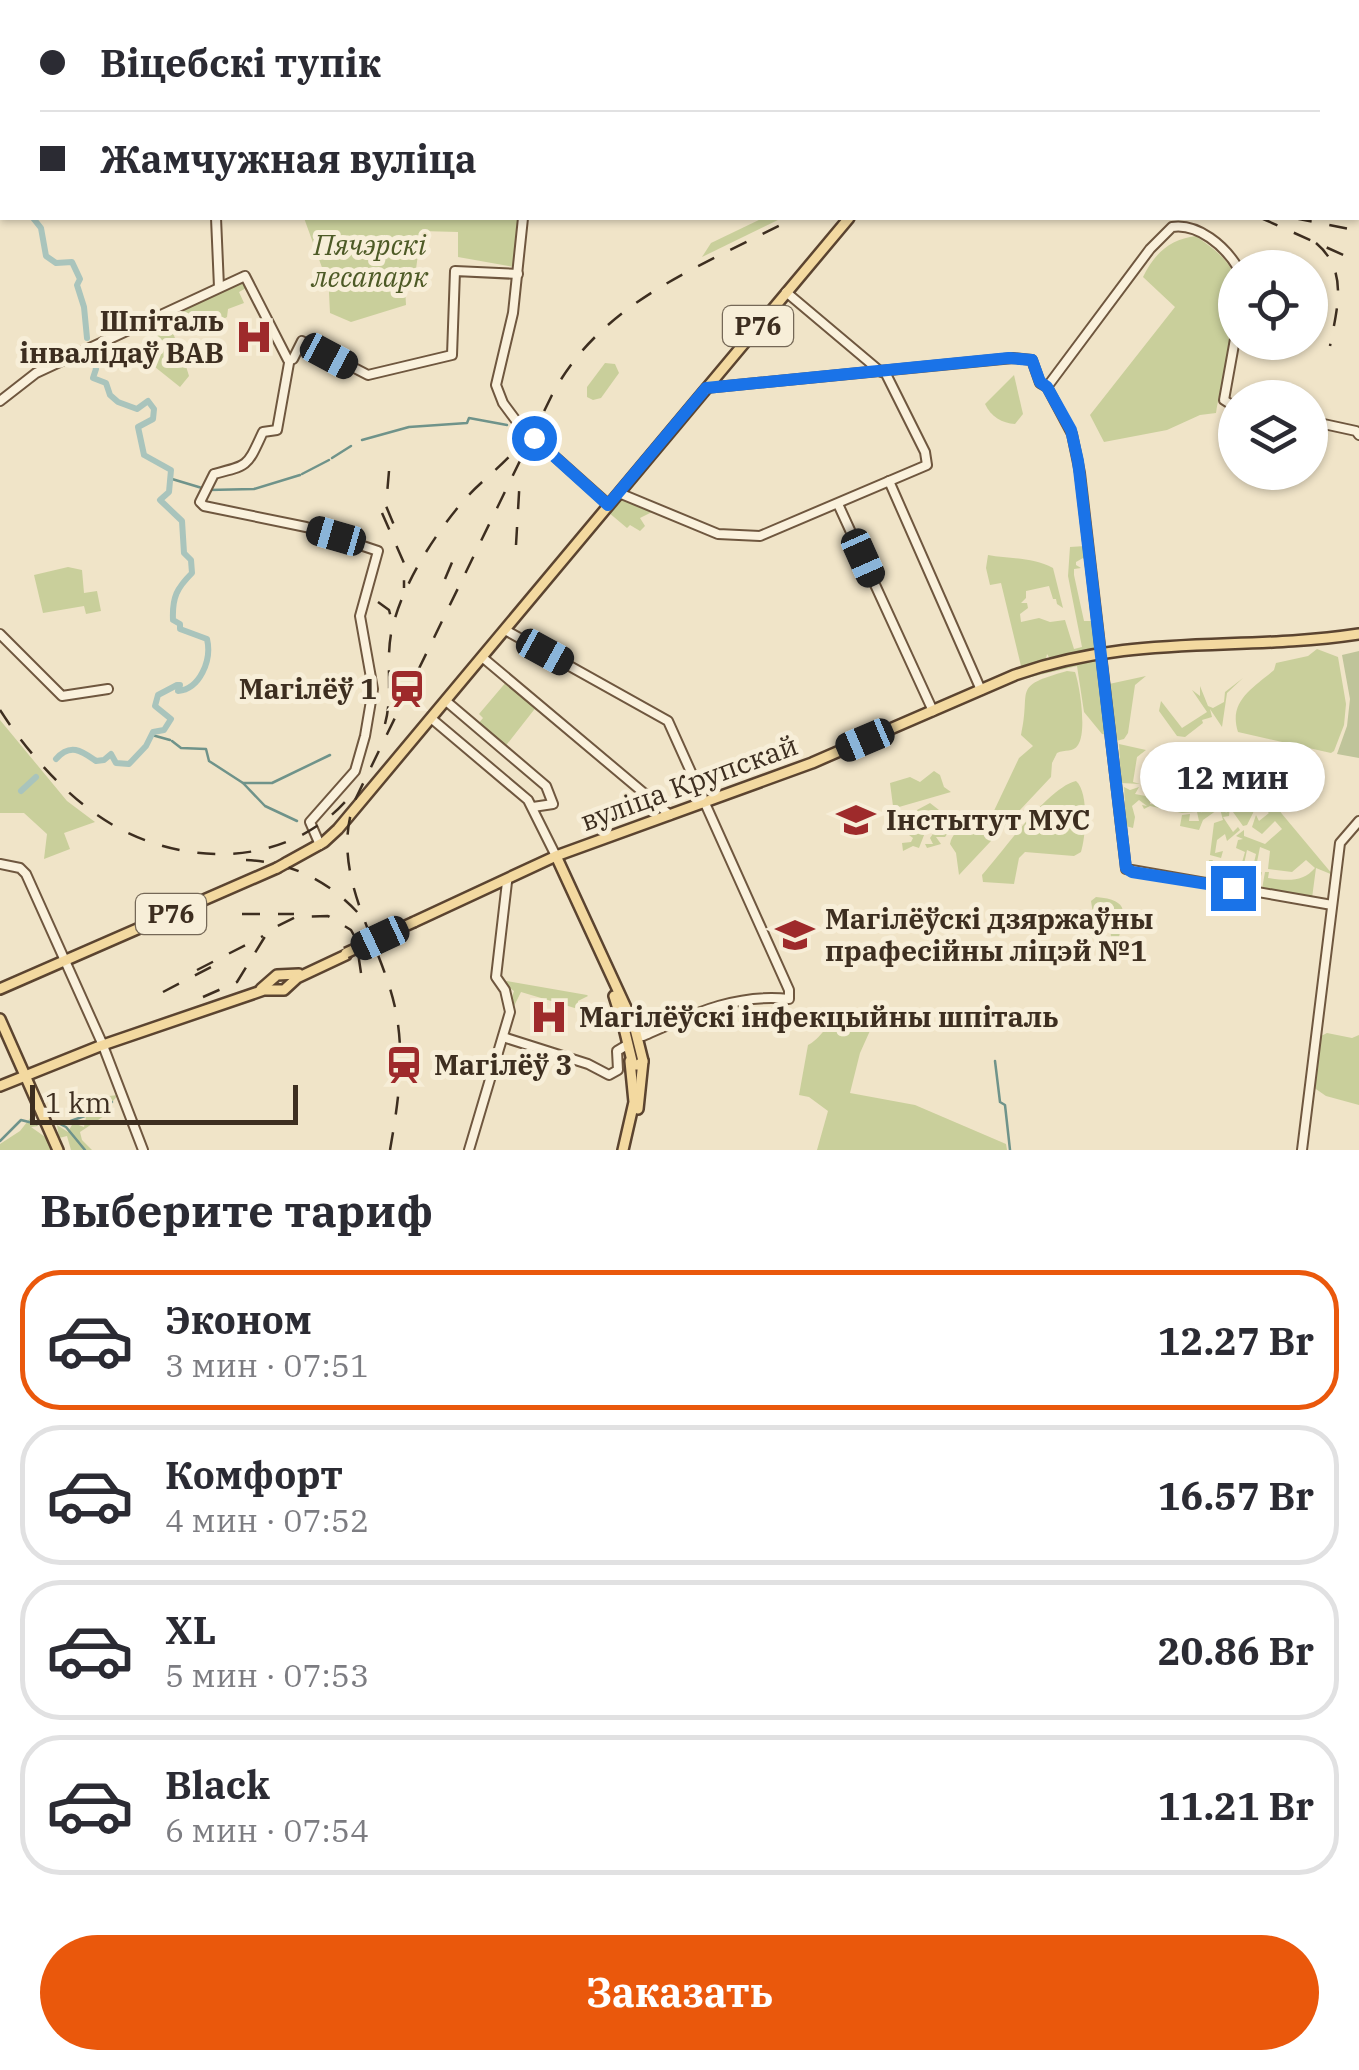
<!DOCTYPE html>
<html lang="ru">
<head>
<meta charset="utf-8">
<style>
  :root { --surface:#fff; --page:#f2f2f3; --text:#2b2b33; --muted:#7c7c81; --line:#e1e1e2; --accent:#ea580c }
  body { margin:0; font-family:"IBM Plex Serif",serif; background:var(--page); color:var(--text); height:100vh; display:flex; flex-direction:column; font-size:38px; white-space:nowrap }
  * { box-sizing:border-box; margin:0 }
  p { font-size:32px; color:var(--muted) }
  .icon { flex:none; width:55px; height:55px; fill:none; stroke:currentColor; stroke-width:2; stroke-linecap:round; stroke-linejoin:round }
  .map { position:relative; height:1150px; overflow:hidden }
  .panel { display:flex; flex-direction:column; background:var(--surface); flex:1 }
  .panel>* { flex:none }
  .top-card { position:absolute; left:0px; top:0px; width:1360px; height:220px; box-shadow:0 2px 8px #0004; display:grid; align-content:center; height:220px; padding:0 40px; background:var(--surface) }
  .buttons { position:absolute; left:1218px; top:250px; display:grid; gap:20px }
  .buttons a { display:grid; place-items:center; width:110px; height:110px; border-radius:50%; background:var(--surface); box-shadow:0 2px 8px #0004; font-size:50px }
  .scale { position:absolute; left:30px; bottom:25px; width:268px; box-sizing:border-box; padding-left:10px; border:5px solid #3d2e20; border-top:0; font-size:28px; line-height:35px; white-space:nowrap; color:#3d2e20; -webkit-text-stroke:8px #f7eed8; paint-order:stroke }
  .end { position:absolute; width:45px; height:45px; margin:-22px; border:12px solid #1a73e8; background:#fff; box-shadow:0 0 0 5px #fff }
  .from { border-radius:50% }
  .bubble { position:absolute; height:70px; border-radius:35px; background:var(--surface); box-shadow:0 2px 8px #0004; font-size:32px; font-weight:700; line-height:70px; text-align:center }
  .car { position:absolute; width:30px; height:60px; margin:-30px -15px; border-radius:12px; box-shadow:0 0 8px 2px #0007; background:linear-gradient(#222 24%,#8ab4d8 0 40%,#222 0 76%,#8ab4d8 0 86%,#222 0) }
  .top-card b { display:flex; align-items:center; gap:35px; height:95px; font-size:38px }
  .top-card b+b { border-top:2px solid var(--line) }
  .top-card i { width:25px; height:25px; background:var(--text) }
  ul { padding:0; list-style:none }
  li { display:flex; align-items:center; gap:30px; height:140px; margin:0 20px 15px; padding:0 20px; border:5px solid var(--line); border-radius:40px }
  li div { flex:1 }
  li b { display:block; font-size:38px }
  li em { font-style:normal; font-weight:700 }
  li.active { border-color:var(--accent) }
  li>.icon { width:90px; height:90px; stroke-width:1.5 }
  h2 { padding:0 40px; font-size:45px; line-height:120px }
  .button { display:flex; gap:20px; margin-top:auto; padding:20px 40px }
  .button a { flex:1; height:115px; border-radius:60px; background:var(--accent); color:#fff; font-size:40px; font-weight:700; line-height:115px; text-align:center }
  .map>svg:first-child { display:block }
</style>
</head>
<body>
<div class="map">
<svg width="1359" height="1150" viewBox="0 0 1359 1150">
  <rect width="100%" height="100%" fill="#f0e4c8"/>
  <!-- green -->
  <g fill="#c9cf9b">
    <path d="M193,0H457L458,2H194Z"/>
    <path d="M304,218H519L514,267L458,257V232L421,231L415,277L405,288L406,305L351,322L330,313L328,273H324Z"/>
    <path d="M763,218H782L702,257L711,243Z"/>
    <path d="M1196,236C1208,245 1222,254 1230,267C1246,294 1221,380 1216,413L1200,415L1167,430L1104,442L1090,415L1175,307L1143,277C1154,254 1170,239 1196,236Z"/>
    <path d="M244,280L248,287L239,292L244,303L228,309L227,317L198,333L193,332L184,320L172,325L167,315Z"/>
    <path d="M165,316L175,338L183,346L180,347L189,376L180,387L155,367L160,341L151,323Z"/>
    <path d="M605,363L615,364L619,373L601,398L593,400L587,397V387Z"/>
    <path d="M1014,375L1023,414L1015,424C1002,423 991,417 985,404Z"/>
    <path d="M621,496L654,511L640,518L645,526L640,531L630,525L627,528L608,512Z"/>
    <path d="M1085,546L1087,561L1083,558L1076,562V565L1081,568L1074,569V575L1084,621H1093L1096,648L1091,649L1090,653L1052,662L1049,661L1083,652L1050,659L1047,654L1046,659L988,683L1048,661L1047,663L981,688L983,683L1021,666L1001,583L990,585L986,568L988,555C1010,559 1033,557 1053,568L1063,608L1057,604L1056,599H1053L1049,586L1026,591V598L1021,603H1027L1028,608L1020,614L1021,622L1039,618L1050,622L1065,620L1074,649L1082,647L1068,576L1070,547Z"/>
    <path d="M68,567L82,570L84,593L97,591L101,611L86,614L84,606L43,613L34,575Z"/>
    <path d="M1317,649L1338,657L1346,704L1344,725L1334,751L1331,753L1238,732C1228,701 1253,688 1274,670L1276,663L1308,656Z"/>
    <path d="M1096,658L1100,663L1108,735L1102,734L1084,712L1077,666L1014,681L1093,659L1096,662Z"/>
    <path d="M1067,671L1075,672C1080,686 1087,732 1078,745C1073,753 1065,749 1057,753L1052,763L1051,777L959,875L956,853L950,844C954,824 977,826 992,815L1019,758L1033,746L1021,735C1032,688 1010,687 1067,671Z"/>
    <path d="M1146,676L1135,685L1128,733L1124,739L1116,741L1109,684Z"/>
    <path d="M1243,678L1227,693L1222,727L1210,709L1212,717L1202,720L1203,723L1185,737L1177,736L1159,711L1161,701L1182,728L1207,712L1192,690L1200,696V686L1208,706L1213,708L1224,702L1225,692Z"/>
    <path d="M507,681L537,706L504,748L478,724L483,718L479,714Z"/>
    <path d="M0,720L67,801L95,822L64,833L70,849L44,859L47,834L24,813H0Z"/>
    <path d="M1119,744L1146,750L1137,757L1133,782L1140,784L1121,783Z"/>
    <path d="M1234,744L1253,749L1241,758L1282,814L1333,875L1316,868L1312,898L1262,889L1265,872H1269L1268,878C1289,881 1303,882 1315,868L1306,860L1292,872L1268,869L1270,851L1260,847L1256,867H1253L1256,854L1247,850L1244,864L1250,866H1241L1245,852L1236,848L1238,840L1243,839L1236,836L1244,830V836L1265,844L1282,829L1275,821L1262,834L1252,827L1256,815L1259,821L1269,813L1264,809L1269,806L1266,802L1254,811L1247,825L1243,826L1233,812L1253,792L1251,789L1243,797H1240L1252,787L1247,774L1241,779L1247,776L1250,783L1223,803L1226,807L1230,806L1229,816L1223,817L1233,832L1238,827L1240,830L1227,841L1225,834L1217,840L1215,853L1223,851L1221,858L1210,855L1214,823L1223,820L1220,809L1227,813L1216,799L1218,792L1205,789L1190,801L1157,798L1156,791L1162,793V788L1168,785V789L1180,791L1182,785L1183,791L1194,792L1191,781H1174L1176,766L1171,761H1168L1164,781L1171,782L1161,786L1163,771L1160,773L1157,766L1152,783L1156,785L1158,781L1157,788L1141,786L1145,779L1142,778L1144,762L1163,763L1169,757L1187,767L1194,776L1199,773L1195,780L1202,787L1217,786L1238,773H1246Z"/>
    <path d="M934,771L940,775L944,787L951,792L899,807L893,806L890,783L910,777L920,782Z"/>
    <path d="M1076,781C1089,792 1086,836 1081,852L1074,856L1025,852L1019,858L1014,884L983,882L982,875C1003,852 1047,788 1076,781Z"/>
    <path d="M1124,787L1130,790L1139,787L1135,794L1151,797L1150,804L1191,809L1208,798L1212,800L1201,813L1215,800L1220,808L1203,820L1199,830L1180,826L1182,815L1190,814L1189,821H1199L1197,812L1182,813L1150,806L1144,809L1142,805L1147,806L1139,800L1132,806L1135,817L1133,828L1126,826Z"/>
    <path d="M930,803L953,821V826L945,837H936L941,844L927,848L925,844H933L930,838L935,831L934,825L925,822L926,830L919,848L913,846L903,851L902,843L911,842L913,838L901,829L899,814L906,813L913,824L917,810Z"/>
    <path d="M1209,860H1213L1209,867C1227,871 1248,878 1262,872L1258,889L1205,880Z"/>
    <path d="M1096,897C1131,900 1125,913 1118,941L1111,938L1110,924L1093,914L1091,901Z"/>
    <path d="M507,981L587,995L588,996L578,1001V1009L521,992L514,1006L512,997L514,991L503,983Z"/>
    <path d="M834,1012L873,1024L860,1053L850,1093L915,1105L1006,1144L1007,1150H817L828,1111L809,1097L799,1095L808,1045C817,1041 832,1023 834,1012Z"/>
    <path d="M1327,1033L1352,1038L1359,1035V1105L1326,1096L1313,1087L1321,1036Z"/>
    <path d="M118,1095L108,1107L113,1110L80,1132L82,1140L92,1150H71L67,1136L59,1138L57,1125L68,1132L73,1123L84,1127L86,1117L99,1112L109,1096Z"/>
    <path d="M31,1117L38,1126L31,1127L48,1139L51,1150H0V1144L20,1131Z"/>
  </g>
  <!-- cemetery -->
  <path fill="#bfc49a" d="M1359,651V758L1337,754L1347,726L1350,699L1342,655Z"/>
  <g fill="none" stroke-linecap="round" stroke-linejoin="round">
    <!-- stream -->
    <g stroke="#6f938a" stroke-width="2.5">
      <path d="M362,440L409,427L467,423L469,418L507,425"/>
      <path d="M332,458L351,446"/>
      <path d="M302,474L329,460"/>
      <path d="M172,479L202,488"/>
      <path d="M208,490L254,489L300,475"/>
      <path d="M152,735L170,740"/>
      <path d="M172,741L181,748L206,749L209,761L243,783H272L330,755"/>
      <path d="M243,783L265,806L297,821"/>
      <path d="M995,1061L1000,1102L1005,1105L1010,1150"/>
      <path d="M56,1122L66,1127L85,1150"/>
      <path d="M62,1124L99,1111L112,1102"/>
      <path d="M0,1141L21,1120L37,1124"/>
    </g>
    <!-- river -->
    <g stroke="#a9c4bc" stroke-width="6">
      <path d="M33,218L41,228L46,256L56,263L72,262L80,279L77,285L84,307L87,338"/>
      <path d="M56,759C71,742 83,752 96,761L104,760L111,754L116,763L129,764L146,746L153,732L164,730L171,719L155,706L158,695L177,685H180L178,691C200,689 212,660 207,639L180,629V624L173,620C172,597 177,588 192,573L191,560L184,553L182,521L160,500L169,492L171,470L144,455L138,427L153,419L154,409L148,401L137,409L118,402L110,395L106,383L93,378L96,369L93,357"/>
      <path d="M21,791L36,777"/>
    </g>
    <!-- secondary casing -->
    <g stroke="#6f573f" stroke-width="12">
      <g id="secondary">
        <path d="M192,0L193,2"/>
        <path d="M521,2L524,0"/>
        <path d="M216,218L219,287"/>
        <path d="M523,218L513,313L496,385L503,403L526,434"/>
        <path d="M1238,268C1225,246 1198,223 1172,227L1150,249L1047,387L1072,434L1080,473L1126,869L1332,905"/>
        <path d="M786,292L881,372"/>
        <path d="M1235,339L1224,400L1235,407"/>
        <path d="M293,359L302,341L368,375L452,355L455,271L518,274"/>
        <path d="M289,363L277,430L263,432C247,466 250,465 214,474L200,502L204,506L306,527L378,551L360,616L373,689L365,736L355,771L310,822L320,845"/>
        <path d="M706,388L1013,358L1032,360L1040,383L1047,387"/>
        <path d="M0,401L36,373L245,276L288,360"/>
        <path d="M1310,421L1356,431L1359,435"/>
        <path d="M534,438L609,505"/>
        <path d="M889,481L981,690"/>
        <path d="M619,493L718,534L760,536L927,465L925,452L885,372"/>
        <path d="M838,504L933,711"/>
        <path d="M505,630L668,721L789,990V999C735,993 691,1015 643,1036L638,1034"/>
        <path d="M0,634L62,696L108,689"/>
        <path d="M482,657L670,815"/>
        <path d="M446,701L546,786L553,804L533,807"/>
        <path d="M432,719L528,800L556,856"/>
        <path d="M0,864L20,868L26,874L102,1043L143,1150"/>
        <path d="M503,1037L588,1064L609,1075L618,1070L617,1051L627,1045"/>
        <path d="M469,1150L510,1012L505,990L496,977L507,882"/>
        <path d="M1302,1150L1340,843L1359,821"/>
      </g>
    </g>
    <!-- primary casing -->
    <g stroke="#5b4430" stroke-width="14">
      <g id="primary">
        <path d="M1027,2L1029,0"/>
        <path d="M556,856L634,1025"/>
        <path d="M286,863L324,842L338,829L849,218"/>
        <path d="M414,922L556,856L812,763L1015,675C1134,633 1240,652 1359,634"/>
        <path d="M0,989L277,868"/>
        <path d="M261,989L277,975L299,974"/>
        <path d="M614,996L624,1028"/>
        <path d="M0,1019L58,1150"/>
        <path d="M629,1023L634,1025L643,1061L638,1065H633L624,1028Z"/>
        <path d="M0,1086L100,1046L264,990H284L297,978L346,955"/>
        <path d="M638,1109L643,1061"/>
        <path d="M623,1150L634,1102L630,1061"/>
      </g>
    </g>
    <!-- secondary -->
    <use href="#secondary" stroke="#faf1dc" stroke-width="8"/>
    <!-- primary -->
    <use href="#primary" stroke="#f3d9a0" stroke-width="9"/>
    <!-- rail -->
    <g stroke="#3d2e20" stroke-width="2.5" stroke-dasharray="18 18" stroke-linecap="butt">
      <path d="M1145,2L1149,0"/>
      <path d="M1358,194L1359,192"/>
      <path d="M1261,218L1359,262"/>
      <path d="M1294,218L1359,231"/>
      <path d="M1316,243C1349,271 1337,308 1330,346"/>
      <path d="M389,471L386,506L394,525"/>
      <path d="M382,513L404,563V588"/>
      <path d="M516,545L520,476"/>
      <path d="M445,579L458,548"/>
      <path d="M378,602L389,610L393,625"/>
      <path d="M0,710C23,746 58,787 93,812C172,870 292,873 355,790"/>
      <path d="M385,724C394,691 384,658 393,625C405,580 435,534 465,499C484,478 508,462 524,439"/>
      <path d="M246,860C291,862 329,881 359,914"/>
      <path d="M242,914H294"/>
      <path d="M197,970L263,936"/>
      <path d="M163,992L211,967"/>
      <path d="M203,997L237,982L269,930L296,917L328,916L351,930L356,939L361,973"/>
      <path d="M390,1150C398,1104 405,1059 396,1012C382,941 326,873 356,798L552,395C602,300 703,266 794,218"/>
    </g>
    <!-- primary-bridge casing -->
    <g stroke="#5b4430" stroke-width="14" stroke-linecap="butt">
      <g id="primary-bridge">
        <path d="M277,868L286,863"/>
        <path d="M346,953L414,922"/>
      </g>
    </g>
    <!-- primary-bridge -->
    <use href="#primary-bridge" stroke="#f3d9a0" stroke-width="9"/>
  </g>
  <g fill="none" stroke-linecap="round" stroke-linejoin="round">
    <!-- route -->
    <path stroke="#1a73e8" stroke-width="12" d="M534,438L608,505L706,388L1009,358L1032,360L1040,382L1047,387L1071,430L1078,461L1126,868L1132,872L1233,888"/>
  </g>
  <!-- icons -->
  <defs>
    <g id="hospital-bare" transform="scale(3)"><path d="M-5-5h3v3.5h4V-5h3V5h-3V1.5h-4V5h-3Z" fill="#9e2a2b" stroke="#f7eed8" stroke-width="2.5" paint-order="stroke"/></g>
    <g id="station-bare" transform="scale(3)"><path d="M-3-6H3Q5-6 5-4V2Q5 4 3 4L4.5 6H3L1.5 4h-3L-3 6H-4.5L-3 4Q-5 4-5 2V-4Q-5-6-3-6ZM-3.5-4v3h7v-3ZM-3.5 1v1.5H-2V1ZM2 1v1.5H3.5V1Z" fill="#9e2a2b" stroke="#f7eed8" stroke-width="2.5" paint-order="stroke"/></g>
    <g id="university-bare" transform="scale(3)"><path d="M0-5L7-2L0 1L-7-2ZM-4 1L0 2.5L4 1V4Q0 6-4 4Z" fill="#9e2a2b" stroke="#f7eed8" stroke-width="2.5" paint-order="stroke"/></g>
  </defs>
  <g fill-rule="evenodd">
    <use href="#hospital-bare" x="254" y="337"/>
    <use href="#station-bare" x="407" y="689"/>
    <use href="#university-bare" x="856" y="820"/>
    <use href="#university-bare" x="795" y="935"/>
    <use href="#hospital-bare" x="549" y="1017"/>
    <use href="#station-bare" x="404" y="1065"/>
  </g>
  <g text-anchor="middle" stroke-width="10" stroke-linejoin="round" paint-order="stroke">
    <!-- shield labels -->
    <g fill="#f7eed8" stroke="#756857" stroke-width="2.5">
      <rect x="723" y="306" width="70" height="40" rx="8"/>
      <rect x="136" y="894" width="70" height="40" rx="8"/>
    </g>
    <g font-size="25" font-weight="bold" fill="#3d2e20">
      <text x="758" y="335">Р76</text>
      <text x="171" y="923">Р76</text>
    </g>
    <!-- park labels -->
    <g font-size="28" font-style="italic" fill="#4d5a26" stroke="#f7eed8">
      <text x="370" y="255">Пячэрскі<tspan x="370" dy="32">лесапарк</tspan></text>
    </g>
    <!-- poi labels -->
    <g font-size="28" font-weight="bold" fill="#3d2e20" stroke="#f7eed8" text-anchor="start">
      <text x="224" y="331" text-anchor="end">Шпіталь<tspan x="224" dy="32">інвалідаў ВАВ</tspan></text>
      <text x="377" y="699" text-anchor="end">Магілёў 1</text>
      <text x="886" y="830">Інстытут МУС</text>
      <text x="825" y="929">Магілёўскі дзяржаўны<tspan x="825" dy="32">прафесійны ліцэй №1</tspan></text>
      <text x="579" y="1027">Магілёўскі інфекцыйны шпіталь</text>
      <text x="434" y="1075">Магілёў 3</text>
    </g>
    <!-- street labels -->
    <g font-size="28" fill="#3d2e20" stroke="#f7eed8">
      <text transform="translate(689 783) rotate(-20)" y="10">вуліца Крупскай</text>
    </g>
  </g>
</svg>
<div class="buttons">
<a><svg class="icon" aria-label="locate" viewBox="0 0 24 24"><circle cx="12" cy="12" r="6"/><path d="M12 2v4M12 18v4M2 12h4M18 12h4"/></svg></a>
<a><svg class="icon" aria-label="layers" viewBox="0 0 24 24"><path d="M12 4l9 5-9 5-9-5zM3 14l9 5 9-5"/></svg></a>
</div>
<div class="scale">1 km</div>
<i class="end from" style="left:534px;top:438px"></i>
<i class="end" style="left:1233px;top:888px"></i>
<div class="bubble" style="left:1140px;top:742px;width:185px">12 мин</div>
<i class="car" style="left:329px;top:356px;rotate:118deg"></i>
<i class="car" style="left:336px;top:536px;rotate:286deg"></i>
<i class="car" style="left:863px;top:558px;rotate:156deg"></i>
<i class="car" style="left:545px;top:652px;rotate:119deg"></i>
<i class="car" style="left:865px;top:740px;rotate:247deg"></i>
<i class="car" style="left:380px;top:938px;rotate:245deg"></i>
<div class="top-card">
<b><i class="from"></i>Віцебскі тупік</b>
<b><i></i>Жамчужная вуліца</b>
</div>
</div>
<section class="panel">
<h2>Выберите тариф</h2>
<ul>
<li class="active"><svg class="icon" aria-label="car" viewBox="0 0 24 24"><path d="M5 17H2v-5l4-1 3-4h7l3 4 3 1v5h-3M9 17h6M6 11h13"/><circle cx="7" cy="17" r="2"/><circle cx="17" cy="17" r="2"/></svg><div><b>Эконом</b><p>3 мин · 07:51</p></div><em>12.27 Br</em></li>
<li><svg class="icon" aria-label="car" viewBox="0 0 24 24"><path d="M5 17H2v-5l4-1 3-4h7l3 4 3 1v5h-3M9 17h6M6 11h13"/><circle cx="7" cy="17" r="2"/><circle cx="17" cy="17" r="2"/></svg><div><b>Комфорт</b><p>4 мин · 07:52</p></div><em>16.57 Br</em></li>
<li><svg class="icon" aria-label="car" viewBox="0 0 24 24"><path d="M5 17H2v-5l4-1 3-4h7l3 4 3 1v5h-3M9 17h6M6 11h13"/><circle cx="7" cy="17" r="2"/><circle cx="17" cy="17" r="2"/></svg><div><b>XL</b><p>5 мин · 07:53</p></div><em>20.86 Br</em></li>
<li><svg class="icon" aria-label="car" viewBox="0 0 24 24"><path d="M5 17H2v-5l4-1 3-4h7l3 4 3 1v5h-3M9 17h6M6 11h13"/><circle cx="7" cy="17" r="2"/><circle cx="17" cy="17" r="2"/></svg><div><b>Black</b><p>6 мин · 07:54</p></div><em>11.21 Br</em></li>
</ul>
<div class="button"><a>Заказать</a></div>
</section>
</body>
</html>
